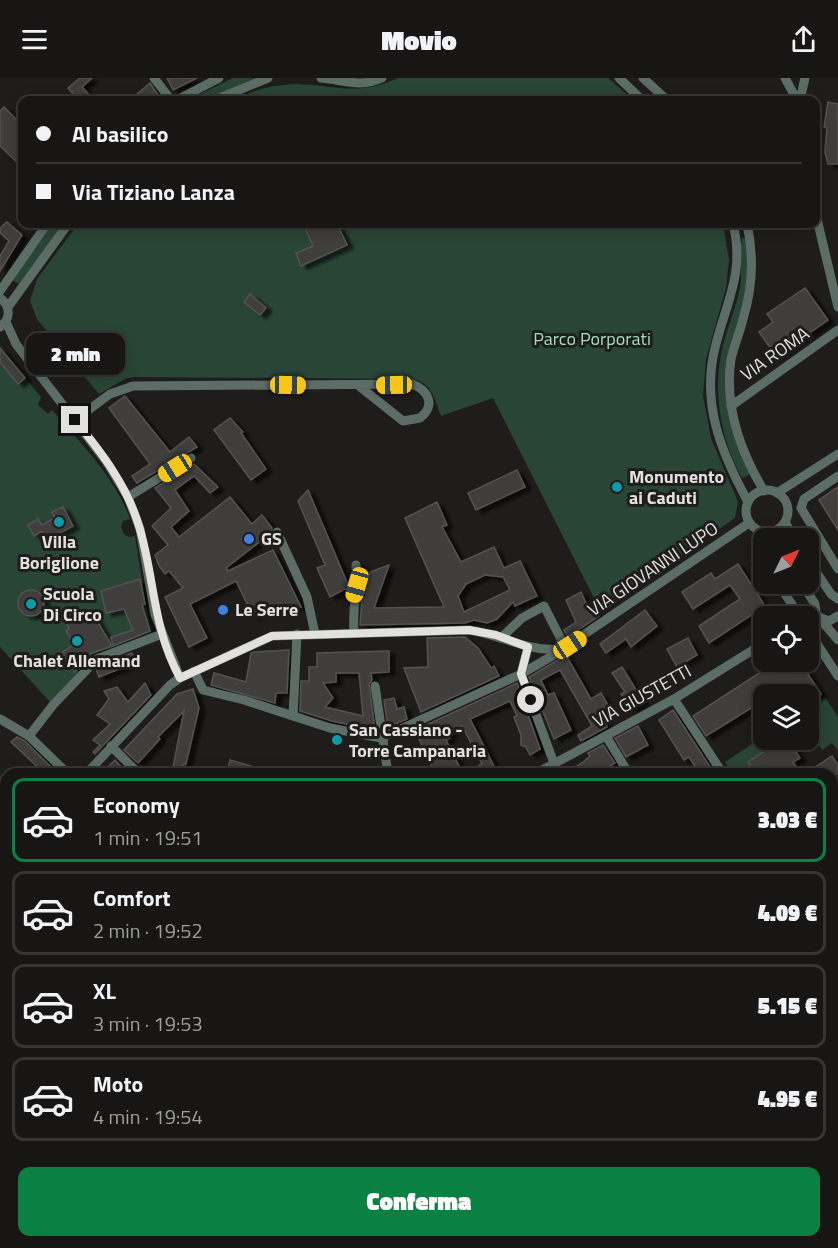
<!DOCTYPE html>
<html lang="it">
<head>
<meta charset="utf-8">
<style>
  :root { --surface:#171615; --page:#201f1e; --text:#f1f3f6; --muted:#9e9fa0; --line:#363534; --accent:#0b8043 }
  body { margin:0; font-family:"Titillium Web",sans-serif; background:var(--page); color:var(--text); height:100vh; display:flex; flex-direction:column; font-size:22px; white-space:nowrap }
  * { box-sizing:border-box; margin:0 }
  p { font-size:20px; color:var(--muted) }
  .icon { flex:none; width:33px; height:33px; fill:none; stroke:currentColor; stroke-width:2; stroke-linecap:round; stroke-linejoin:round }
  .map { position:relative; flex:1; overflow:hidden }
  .side { position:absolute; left:0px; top:690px; width:838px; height:480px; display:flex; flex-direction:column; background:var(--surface); border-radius:18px 18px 0 0; box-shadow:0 3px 15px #0003,0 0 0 2px var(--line) }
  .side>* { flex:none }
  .guide { position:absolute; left:18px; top:18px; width:802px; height:132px; border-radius:12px; box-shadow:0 3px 15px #0003,0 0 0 2px var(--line); display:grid; align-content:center; height:132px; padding:0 18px; background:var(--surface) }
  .needle { width:39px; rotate:47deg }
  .tools { position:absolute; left:753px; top:450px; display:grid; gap:12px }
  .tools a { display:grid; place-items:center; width:66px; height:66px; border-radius:12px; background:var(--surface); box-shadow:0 3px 15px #0003,0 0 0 2px var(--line); font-size:30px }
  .end { position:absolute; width:27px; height:27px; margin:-14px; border:8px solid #e2e1e0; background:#111; box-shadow:0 0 0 3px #111 }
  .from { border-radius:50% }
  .bubble { position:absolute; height:42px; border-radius:12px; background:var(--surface); box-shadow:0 3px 15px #0003,0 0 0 2px var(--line); font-size:20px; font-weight:800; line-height:42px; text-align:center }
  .car { position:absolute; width:18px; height:36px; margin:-18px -9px; border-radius:8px; box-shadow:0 0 4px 2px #0007; background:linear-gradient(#f5c518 24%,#345 0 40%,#f5c518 0 76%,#345 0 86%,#f5c518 0) }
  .guide b { display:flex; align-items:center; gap:21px; height:57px; font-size:22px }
  .guide b+b { border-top:2px solid var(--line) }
  .guide i { width:15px; height:15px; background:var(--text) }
  ul { padding:10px 0 0; list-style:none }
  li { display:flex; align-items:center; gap:18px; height:84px; margin:0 12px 9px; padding:0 6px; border:3px solid var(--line); border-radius:12px }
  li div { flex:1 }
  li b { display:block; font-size:22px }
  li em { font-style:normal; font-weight:800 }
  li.active { border-color:var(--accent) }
  li>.icon { width:54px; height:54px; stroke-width:1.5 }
  .primary-button { display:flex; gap:12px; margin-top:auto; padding:12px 18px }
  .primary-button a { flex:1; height:69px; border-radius:12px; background:var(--accent); color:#fff; font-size:24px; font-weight:800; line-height:69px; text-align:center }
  header { display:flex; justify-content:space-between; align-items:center; height:78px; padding:0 18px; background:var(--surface); font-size:27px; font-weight:800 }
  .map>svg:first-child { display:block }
</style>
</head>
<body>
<header><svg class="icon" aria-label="menu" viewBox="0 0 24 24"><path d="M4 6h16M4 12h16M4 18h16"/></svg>Movio<svg class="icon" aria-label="share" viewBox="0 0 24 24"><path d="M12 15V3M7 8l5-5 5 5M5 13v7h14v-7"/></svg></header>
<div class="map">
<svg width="838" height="1170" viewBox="0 0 838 1170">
  <defs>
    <filter id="shadow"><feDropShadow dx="6" dy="3.5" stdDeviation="1.5" flood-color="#0009"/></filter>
  </defs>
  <rect width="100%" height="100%" fill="#1f1d1c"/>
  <!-- green -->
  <g fill="#294536">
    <path d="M233,0H255L205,22H188Z"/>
    <path d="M398,0H608L633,22H231C245,17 260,10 275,8C323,0 349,23 398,0Z"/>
    <path d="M53,146H63L19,206L12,202Z"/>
    <path d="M78,146H723L729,182L726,210L706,281L703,318L711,360L738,424L735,440L606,531L600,519L595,522L493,320L441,338C435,322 432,304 412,301L134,299L125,301L99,316L37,241L30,223L37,201Z"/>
    <path d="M742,160H748L750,196L727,325L733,356L751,396L742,400C720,360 712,312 723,267C728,248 736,230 740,210C743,194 738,175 742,160Z"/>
    <path d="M0,270L41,319L38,327L48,336L52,332C81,366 115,399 130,441L123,443L121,449L124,456L129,459L135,458L146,529L153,556L90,582L51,625L0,569Z"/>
    <path d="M825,619L838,639V673L832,665L822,672L809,651V630Z"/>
    <path d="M763,659L764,662H781L748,684L755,695L762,691L766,696H733L725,684Z"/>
  </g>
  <!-- building -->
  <g fill="#403d3c" stroke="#555251" stroke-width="1.5" fill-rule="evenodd" filter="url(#shadow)">
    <path d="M80,0H92L82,9L94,22H78L68,10Z"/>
    <path d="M167,0H197L173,12Z"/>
    <path d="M150,5L159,18L154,22H130Z"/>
    <path d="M828,24L838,26V86H828L825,74L827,50L824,49Z"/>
    <path d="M4,29L18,43L22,38V82L19,86L0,68V33Z"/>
    <path d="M7,144L22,157L0,193V178L9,163L0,155V150Z"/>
    <path d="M303,146H337L347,167L301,188L296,175L313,168Z"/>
    <path d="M805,210L828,242L776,278L759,254L773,244L767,236Z"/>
    <path d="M250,216L266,230L260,237L244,224Z"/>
    <path d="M0,270L25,300L18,306L0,284Z"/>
    <path d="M125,318L170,374L189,359L197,369L137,405L132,398L150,386L109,330Z"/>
    <path d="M230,340L243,354L241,355L266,391L251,402L214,352Z"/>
    <path d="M194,386L218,409L210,415L194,398L175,412L189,433L171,449L179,459L230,419L252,446L262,437L272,450L271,455L226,490L228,493L273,472L301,529H280L278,526L253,538L236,503L190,526L207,560L189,569L165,519L183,510L169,493L165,496L159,488L155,477L168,467L152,448L171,430L155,410Z"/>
    <path d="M517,392L525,409L476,432L468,415Z"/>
    <path d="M838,409V452L819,422Z"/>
    <path d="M308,412L349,509L330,519L317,490L325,487L298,423Z"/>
    <path d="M437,424L447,447L442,449L461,484L494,469L504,490L520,483L537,518L515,528L513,524L497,541L487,545L474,542L465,545L360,547L362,521L370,494L389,487L374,530L444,529L405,440ZM485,497L503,499L510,512L464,534L458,518L466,506Z"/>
    <path d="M63,429L73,448L47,462L42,453L34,458L28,447L38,441L42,447L55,440L52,434Z"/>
    <path d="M738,486L765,528L709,565L699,548L740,521L730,507L693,531L682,514L711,495L715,501Z"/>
    <path d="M140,501L145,526L142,527L150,553L113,568L111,559L133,552L124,531L106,535L101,513Z"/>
    <circle cx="31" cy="525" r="13"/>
    <path d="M581,514L590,534L595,532L599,538L568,559L564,552L576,544L566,522Z"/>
    <path d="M90,531L112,568L90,576L75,594L62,575L74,566L66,553L69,551L66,543Z"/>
    <path d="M645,532L657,548L631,569L626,561L606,575L600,566Z"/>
    <path d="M465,559L478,570L491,590L494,588L499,598L421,634L404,590L428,589L427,560Z"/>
    <path d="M688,560L697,577L677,589L667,571Z"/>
    <path d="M289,572L287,615H276L275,625L211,607L214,595L246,604L251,575L254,574Z"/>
    <path d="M389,573V594L371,595L372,602L369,606L375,652L332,643L300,633L301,603H309V589H317V575ZM336,595H359L363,638L325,629L333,620L323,605L336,604Z"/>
    <path d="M132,575L136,584L99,599L96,591L101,587Z"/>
    <path d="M566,577L591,621L601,615L608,627L598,633L607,649L581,663L578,657L592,648L560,592L541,602L548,617L554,615L571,652L554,661L529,599Z"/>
    <path d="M771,584H800L821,616L808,624V616H792L786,607L770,616H764V622L706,658L693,638L773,586Z"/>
    <path d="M622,589L643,623L631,631L621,616L625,614L612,595Z"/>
    <path d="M145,605L151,617L95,676L93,674L100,667L93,662L110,646L97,637L109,621L104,613L117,609L128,624Z"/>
    <path d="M517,605L540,671L530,677L526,669L521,667V657L514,639L517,638L510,623L470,641L497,694L463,696L482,686L462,648L448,656L450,660L446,662L463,696H435L415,652Z"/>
    <path d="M193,611L199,630L186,686L182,688L179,696L172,694L184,633L158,659L160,661L138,685L124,672L177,616Z"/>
    <path d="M394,620L397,631L404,629L407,641L388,649L384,622Z"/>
    <path d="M673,632L712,692L711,696H700L689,679L684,682L659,642Z"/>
    <path d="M638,648L648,667L626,679L615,660Z"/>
    <path d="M17,659L25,663L58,696H45L11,664Z"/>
    <path d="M781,662H788L800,680L793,684L801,696H766L762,691L756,695L748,684Z"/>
    <path d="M603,667L615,685L597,696H565L583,684L590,678L588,675Z"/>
    <path d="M832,678L838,687V696H805Z"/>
    <path d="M115,682L128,696H101Z"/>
    <path d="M230,682L251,688L249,696H227Z"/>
  </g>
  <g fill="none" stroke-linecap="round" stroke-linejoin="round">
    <!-- minor -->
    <g stroke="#5c6d68" stroke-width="9">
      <path d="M154,0L171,22"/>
      <path d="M321,0C344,2 360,10 382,0"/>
      <path d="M619,0L642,22"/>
      <path d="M643,0L667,22"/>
      <path d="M785,0L797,22"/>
      <path d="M177,22L219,0"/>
      <path d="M215,22L268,0"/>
      <path d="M800,22L805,0"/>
      <path d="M816,137L838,229"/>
      <path d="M733,146C745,193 727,223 716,266C700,324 721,374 748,424"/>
      <path d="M747,146C754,178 753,209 743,241C740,254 734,268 731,281C724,328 740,373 764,413"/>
      <path d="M0,213L47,146"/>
      <path d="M0,220C11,228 11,241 0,249"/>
      <path d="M8,229L68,146"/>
      <path d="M6,244L16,266L106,383L128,419L140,451L155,536L180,600"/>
      <path d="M731,328L838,252"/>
      <path d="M75,342L110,316L133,308L412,306C430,313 435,328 420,340L403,343L359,308"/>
      <path d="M838,398L804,421L801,430L838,491"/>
      <circle cx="767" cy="433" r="21"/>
      <path d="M777,415L838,376"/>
      <path d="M128,419L191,380"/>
      <path d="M785,444L794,460"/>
      <path d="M277,454L307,519L315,556"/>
      <path d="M808,482L831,516L838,521"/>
      <path d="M778,506L800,538"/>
      <path d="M802,506L815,526L816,536L838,562"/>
      <path d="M821,540L829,543L838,538"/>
      <path d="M808,552L838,598"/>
      <path d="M354,555C352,529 358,511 356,487"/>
      <path d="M502,559L522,540L544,528L565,569"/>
      <path d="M194,593L203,612L244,622L330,650L381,660L521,596L552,578L749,445"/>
      <path d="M521,596L558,696"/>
      <path d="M521,596L528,569"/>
      <path d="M375,608L388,696"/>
      <path d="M674,621L723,696"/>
      <path d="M293,638L297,556"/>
      <path d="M0,641L29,658L68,696"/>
      <path d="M29,658L53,627L97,581L162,556"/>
      <path d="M606,658L629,696"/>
      <path d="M111,668L139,696"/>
      <path d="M86,696L170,607L180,600L272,558L469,552C499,556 528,574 558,571"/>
      <path d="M186,696L187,693"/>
      <path d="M535,696L674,621L764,565"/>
      <path d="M0,793L6,786"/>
      <path d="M832,849L838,845"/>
      <path d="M832,866L838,874"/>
      <path d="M0,894L6,908"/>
      <path d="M0,1016L6,1011"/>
      <path d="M832,1032L838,1029"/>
      <path d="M832,1091L838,1099"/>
      <path d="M92,1164L93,1170"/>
      <path d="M735,1164L743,1170"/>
      <path d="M259,1170L276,1164"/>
      <path d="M708,1170L714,1164"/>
    </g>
  </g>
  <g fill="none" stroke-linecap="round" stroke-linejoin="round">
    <!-- route -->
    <path stroke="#e2e1e0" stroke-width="8" d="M75,342C102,375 127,408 139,448C155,500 152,549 180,600L272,558L469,552L496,557L528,569L521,596L531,622"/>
  </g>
  <!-- markers -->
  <g fill="#0f9aa8" stroke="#1f1d1c" stroke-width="2">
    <circle cx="617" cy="409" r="6"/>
    <circle cx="59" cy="444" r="6"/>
    <circle cx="31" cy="526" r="6"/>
    <circle cx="77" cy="563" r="6"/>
    <circle cx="337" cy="662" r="6"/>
  </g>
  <g fill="#3f7fe0" stroke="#1f1d1c" stroke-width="2">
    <circle cx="249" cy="461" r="6"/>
    <circle cx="223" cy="532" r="6"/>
  </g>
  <g text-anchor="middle" stroke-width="6" stroke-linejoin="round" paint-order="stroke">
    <!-- park labels -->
    <g font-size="18" fill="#a2dfbd" stroke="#1f1d1c">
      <text x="592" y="267">Parco Porporati</text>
    </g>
    <!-- street labels -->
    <g font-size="18" fill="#e2e1e0" stroke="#1f1d1c">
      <text transform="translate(775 276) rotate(-35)" y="6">VIA ROMA</text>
      <text transform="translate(653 491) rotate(-34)" y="6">VIA GIOVANNI LUPO</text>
      <text transform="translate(642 618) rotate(-29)" y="6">VIA GIUSTETTI</text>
    </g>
    <!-- poi labels -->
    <g font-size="18" font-weight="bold" fill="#e2e1e0" stroke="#1f1d1c" text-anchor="start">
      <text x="629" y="405">Monumento<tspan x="629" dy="21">ai Caduti</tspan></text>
      <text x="261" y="467">GS</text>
      <text x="59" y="470" text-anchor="middle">Villa<tspan x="59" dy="21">Boriglione</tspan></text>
      <text x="43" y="522">Scuola<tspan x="43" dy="21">Di Circo</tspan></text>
      <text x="235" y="538">Le Serre</text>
      <text x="77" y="589" text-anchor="middle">Chalet Allemand</text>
      <text x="349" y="658">San Cassiano -<tspan x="349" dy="21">Torre Campanaria</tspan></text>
    </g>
  </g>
</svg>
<div class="tools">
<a><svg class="needle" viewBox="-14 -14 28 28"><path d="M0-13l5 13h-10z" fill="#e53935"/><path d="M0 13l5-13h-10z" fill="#9e9fa0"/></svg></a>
<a><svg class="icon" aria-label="locate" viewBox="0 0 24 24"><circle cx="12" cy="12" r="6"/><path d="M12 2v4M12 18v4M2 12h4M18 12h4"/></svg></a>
<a><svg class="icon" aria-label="layers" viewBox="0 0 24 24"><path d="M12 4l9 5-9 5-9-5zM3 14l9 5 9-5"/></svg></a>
</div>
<i class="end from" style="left:531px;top:622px"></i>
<i class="end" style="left:75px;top:342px"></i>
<div class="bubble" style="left:26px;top:255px;width:99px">2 min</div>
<i class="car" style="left:288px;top:307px;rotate:91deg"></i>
<i class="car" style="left:394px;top:307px;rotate:269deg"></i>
<i class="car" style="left:175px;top:390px;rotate:238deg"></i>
<i class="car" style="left:357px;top:507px;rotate:196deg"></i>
<i class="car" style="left:570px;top:567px;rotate:57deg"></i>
<div class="guide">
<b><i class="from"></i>Al basilico</b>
<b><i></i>Via Tiziano Lanza</b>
</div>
<section class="side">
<ul>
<li class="active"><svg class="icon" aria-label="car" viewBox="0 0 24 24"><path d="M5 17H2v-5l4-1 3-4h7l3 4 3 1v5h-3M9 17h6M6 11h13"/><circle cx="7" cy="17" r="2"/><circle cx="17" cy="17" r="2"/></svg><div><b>Economy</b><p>1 min · 19:51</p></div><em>3.03 €</em></li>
<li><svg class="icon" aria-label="car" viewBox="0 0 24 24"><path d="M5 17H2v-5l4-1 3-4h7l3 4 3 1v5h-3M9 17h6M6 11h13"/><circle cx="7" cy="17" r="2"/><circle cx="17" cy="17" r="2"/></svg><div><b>Comfort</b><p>2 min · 19:52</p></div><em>4.09 €</em></li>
<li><svg class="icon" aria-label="car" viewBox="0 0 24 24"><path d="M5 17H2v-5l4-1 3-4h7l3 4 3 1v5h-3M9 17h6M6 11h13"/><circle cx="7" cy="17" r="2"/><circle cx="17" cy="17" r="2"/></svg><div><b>XL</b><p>3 min · 19:53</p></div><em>5.15 €</em></li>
<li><svg class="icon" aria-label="car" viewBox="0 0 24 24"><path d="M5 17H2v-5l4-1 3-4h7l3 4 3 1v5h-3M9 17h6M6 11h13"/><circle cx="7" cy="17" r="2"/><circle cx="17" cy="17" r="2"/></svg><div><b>Moto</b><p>4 min · 19:54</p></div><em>4.95 €</em></li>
</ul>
<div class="primary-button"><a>Conferma</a></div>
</section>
</div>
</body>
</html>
